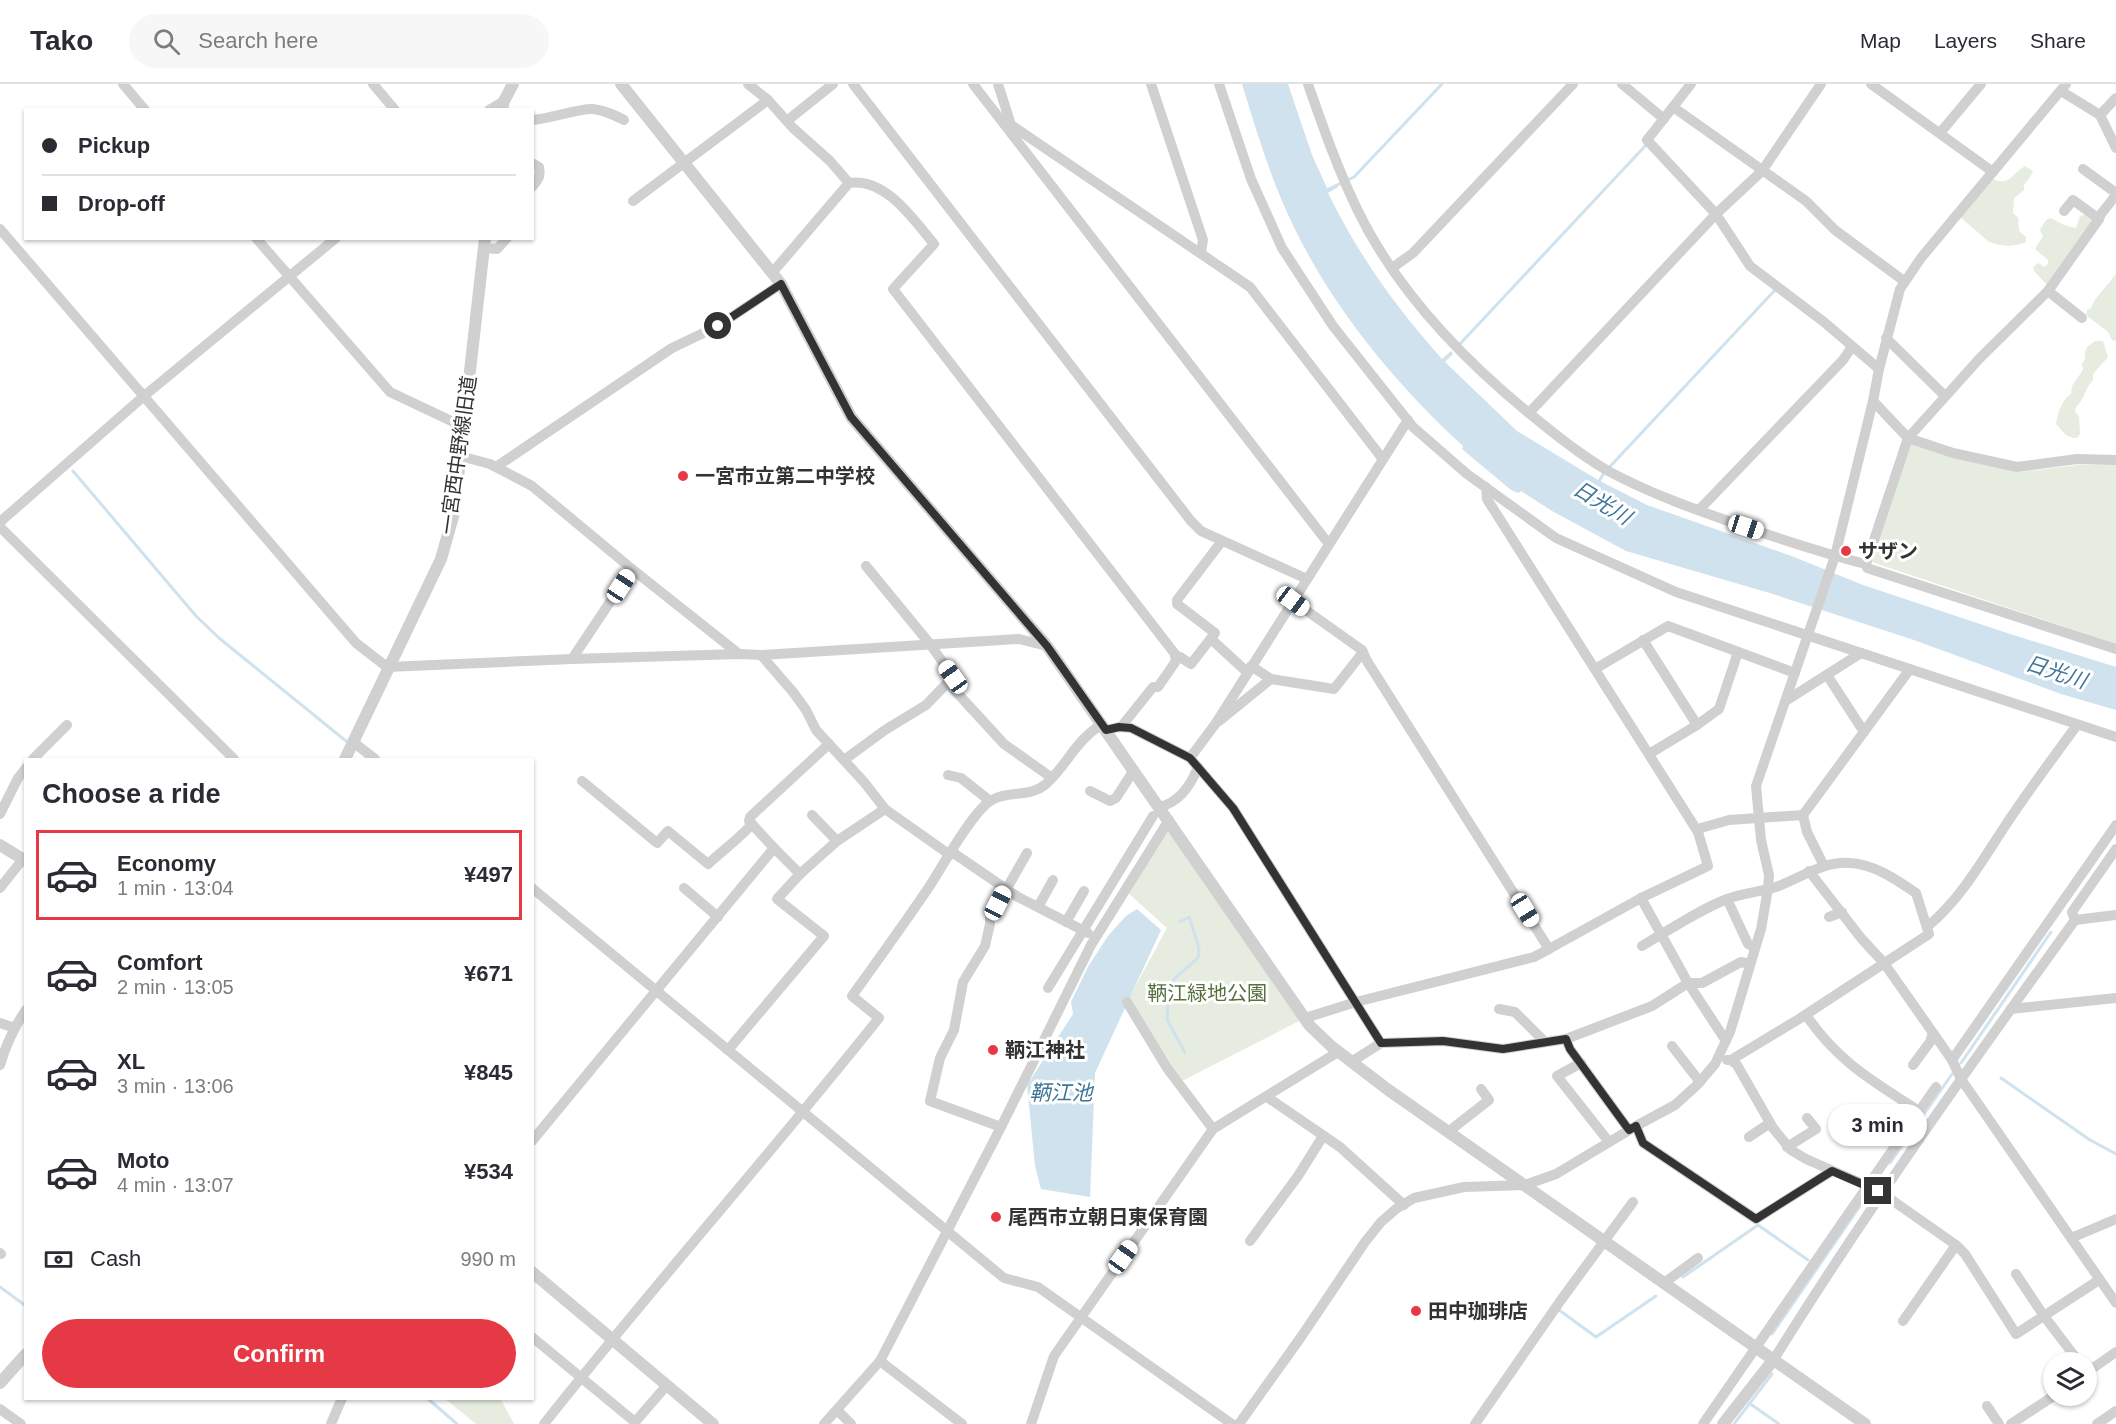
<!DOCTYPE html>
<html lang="en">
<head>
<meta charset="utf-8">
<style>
  :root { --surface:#fff; --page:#f7f7f7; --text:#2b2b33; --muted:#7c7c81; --line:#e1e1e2; --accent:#e63946 }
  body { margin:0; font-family:Arial,"Noto Sans JP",sans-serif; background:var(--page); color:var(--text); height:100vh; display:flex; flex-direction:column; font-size:22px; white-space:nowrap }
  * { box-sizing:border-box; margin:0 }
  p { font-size:20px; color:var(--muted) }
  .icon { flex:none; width:33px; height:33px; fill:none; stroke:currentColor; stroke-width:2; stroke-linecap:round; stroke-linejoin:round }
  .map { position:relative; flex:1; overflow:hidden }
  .sheet { position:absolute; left:24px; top:674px; width:510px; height:642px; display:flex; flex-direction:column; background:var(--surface); border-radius:0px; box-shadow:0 2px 4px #0004 }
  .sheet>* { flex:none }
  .top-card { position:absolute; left:24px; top:24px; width:510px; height:132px; border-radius:0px; box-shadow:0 2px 4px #0004; display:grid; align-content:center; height:132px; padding:0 18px; background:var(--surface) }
  .tools { position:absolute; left:2043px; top:1268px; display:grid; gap:12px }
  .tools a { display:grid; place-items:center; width:54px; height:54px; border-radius:50%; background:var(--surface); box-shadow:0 2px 4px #0004; font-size:30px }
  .end { position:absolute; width:27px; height:27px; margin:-14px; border:8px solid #333; background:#fff; box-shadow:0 0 0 3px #fff }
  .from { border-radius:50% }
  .bubble { position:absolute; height:42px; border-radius:21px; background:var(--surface); box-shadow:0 2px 4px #0004; font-size:20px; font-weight:600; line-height:42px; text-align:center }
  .car { position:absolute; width:18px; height:36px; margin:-18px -9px; border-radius:8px; box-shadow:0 0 4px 2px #0007; background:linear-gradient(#fff 24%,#345 0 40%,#fff 0 76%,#345 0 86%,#fff 0) }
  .top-card b { display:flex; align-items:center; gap:21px; height:57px; font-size:22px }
  .top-card b+b { border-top:2px solid var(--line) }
  .top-card i { width:15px; height:15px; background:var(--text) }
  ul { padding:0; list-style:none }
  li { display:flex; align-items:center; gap:18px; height:90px; margin:0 12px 9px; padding:0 6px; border:3px solid transparent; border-radius:0px }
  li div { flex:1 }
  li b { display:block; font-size:22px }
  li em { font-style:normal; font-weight:600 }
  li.selected { border-color:var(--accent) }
  li>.icon { width:54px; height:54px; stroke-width:1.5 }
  h2 { padding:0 18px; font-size:27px; line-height:72px }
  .pay { display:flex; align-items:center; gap:15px; height:66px; padding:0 18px; font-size:22px }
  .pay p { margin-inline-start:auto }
  .cta { display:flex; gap:12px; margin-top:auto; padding:12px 18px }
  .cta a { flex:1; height:69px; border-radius:36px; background:var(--accent); color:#fff; font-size:24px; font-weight:600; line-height:69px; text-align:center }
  header { display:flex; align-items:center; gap:36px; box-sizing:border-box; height:84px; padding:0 30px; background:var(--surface); border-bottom:2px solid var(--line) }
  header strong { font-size:28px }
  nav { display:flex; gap:33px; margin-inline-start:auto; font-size:21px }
  .search { width:420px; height:54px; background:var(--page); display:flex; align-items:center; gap:15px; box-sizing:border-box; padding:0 21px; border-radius:33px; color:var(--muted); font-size:22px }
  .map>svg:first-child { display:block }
</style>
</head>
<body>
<header>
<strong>Tako</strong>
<div class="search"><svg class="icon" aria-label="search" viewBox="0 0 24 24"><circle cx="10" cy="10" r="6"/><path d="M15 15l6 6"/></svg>Search here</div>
<nav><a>Map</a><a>Layers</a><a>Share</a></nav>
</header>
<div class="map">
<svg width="2116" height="1340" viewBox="0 0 2116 1340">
  <rect width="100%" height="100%" fill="#fff"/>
  <!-- green -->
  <g fill="#e6ecdf">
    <path d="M2025,82L2033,87L2030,93L2024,101V106L2014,114L2013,129L2018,134L2019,147L2026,153V158C2014,163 2000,163 1988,157L1959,132L1990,94C2010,103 2010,91 2025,82Z"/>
    <path d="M2086,130L2093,135L2049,203L2034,187L2033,183L2038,179L2044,183L2048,180V176L2035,165L2043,152L2040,146L2046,136L2051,134L2064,141L2076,144L2080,132Z"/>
    <path d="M2115,191H2116V257L2112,256L2108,248L2086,231L2087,226L2091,224C2096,211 2107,203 2115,191Z"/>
    <path d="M2095,257H2103L2108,273L2093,290V296C2085,304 2084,316 2076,323L2075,328L2079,332L2080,350L2077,354C2065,354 2063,347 2056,340C2058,328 2062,316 2071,310L2072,302L2083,286L2082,280L2085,275V268L2087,263Z"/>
    <path d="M1910,358L1948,369V373L2019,388L2078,381L2116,380V560L1872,478Z"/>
    <path d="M1169,736L1305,934L1178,999L1127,918L1167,844L1126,807Z"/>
    <path d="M444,1314H500L514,1340H476Z"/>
  </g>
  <!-- water -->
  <g fill="#cfe2ee">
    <path d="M1242,0H1288L1312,71L1327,104L1337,100L1338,103L1328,109C1359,172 1395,222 1442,275L1451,267L1453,270L1445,278L1517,347L1598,396L1647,421L1794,473L1863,501L2004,548L2116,583V626L2061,610L1914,556L1773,510L1626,467L1552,427L1521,407L1518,409L1511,406L1462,365L1463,362C1388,293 1322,211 1282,117C1266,79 1254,39 1242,0Z"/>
    <path d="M1137,825L1161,846L1095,989L1090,1113L1041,1105L1035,1082L1027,1001L1073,930L1071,918L1088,883L1108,852L1126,832Z"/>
  </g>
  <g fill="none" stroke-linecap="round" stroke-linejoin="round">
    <!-- stream -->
    <g stroke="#cfe2ee" stroke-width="3">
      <path d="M1335,102L1354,93L1442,0"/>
      <path d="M1459,261L1647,60"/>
      <path d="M73,387L196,532L219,554L346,657"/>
      <path d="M1598,399L1604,389L1775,206"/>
      <path d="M1180,838L1189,833L1199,864L1198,874L1174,895L1168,921L1167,935L1185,969"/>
      <path d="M1961,979L2051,848"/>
      <path d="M2001,994L2090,1056L2116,1070"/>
      <path d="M1890,1079L1952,990"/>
      <path d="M1683,1193L1758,1141L1808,1176"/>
      <path d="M0,1203L26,1222"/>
      <path d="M1559,1226L1596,1253L1656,1212"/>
      <path d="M1772,1250L1862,1119"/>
      <path d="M427,1314L457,1340"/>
      <path d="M1749,1319L1779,1340"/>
      <path d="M1734,1340L1772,1290"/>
    </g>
    <!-- minor -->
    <g stroke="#d0d0d0" stroke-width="10">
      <path d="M123,0L145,26"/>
      <path d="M373,0L395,26"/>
      <path d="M748,0L768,16L793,44L830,77L849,99"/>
      <path d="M853,0L1191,437L1201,447L1307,495"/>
      <path d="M973,0L1328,459"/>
      <path d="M998,0L1011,41L1250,203L1382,374"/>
      <path d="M1151,0L1203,156L1201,168"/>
      <path d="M1219,0L1251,95L1282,164L1333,242L1413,343L1467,390L1556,454L1676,508L2116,653"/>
      <path d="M1308,0C1323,43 1338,86 1358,127C1399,211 1467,280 1540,338C1562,356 1585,374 1610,388C1657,413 1708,430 1757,447C1793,459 1829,471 1866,480L1867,484L2116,565"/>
      <path d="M1622,0L1664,35"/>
      <path d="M1691,0L1647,56L1716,130L1750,182L1824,238L1879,285"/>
      <path d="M1871,0L1993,88"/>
      <path d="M2061,7L2100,31L2116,14"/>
      <path d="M1673,23L1806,117L1835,146L1904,197"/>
      <path d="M489,26L504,17"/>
      <path d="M2100,31L2116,64"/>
      <path d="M532,36C549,35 580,24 593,25C604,26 614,31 624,36"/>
      <path d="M788,36L833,0"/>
      <path d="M1940,49L1981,0"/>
      <path d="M532,79L539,83C541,92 538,96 532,103"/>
      <path d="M2083,85L2116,109"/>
      <path d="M633,117L768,16"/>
      <path d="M2064,127L2073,116L2099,135"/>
      <path d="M0,145L356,559L387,583L572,575L739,570L761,571L1019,555L1047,562"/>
      <path d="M256,154L390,308L464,343"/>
      <path d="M484,164L497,165L507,154"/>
      <path d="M1392,184L1413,169L1573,0"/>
      <path d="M772,189L849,99C885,93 913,135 934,160L893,205L1175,570L1176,577L1158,603H1153L1121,643"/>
      <path d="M2048,207L2082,234"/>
      <path d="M1886,254L1945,312"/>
      <path d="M1873,317L1908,354L1953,369L2017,383L2077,375L2116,376"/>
      <path d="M1529,329L1716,130L1762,87L1821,0"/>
      <path d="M460,372L490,380L532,402L632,485L739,570"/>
      <path d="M496,383L672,264L718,242L781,200"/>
      <path d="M1486,403L1487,415L1698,748"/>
      <path d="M1699,426L1843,276L1851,264"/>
      <path d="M0,438L144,312L336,154"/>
      <path d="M0,443L234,675"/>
      <path d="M1866,480L1908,354L1980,274L2048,207L2099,135L2101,130L2116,111"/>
      <path d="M1293,517L1362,566L1367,577L1549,865L1534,873L1356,918L1305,934"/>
      <path d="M1211,555L1247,588"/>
      <path d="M1643,556L1697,641"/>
      <path d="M761,571L793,608L806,626L816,646L864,698L885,725L950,771"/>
      <path d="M1175,572L1180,573L1191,580L1215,549L1177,520V516L1222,457"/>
      <path d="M572,575L632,485"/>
      <path d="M1251,582L1271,595"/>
      <path d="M1595,585L1668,542L1795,589"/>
      <path d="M1827,591L1864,648"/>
      <path d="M948,599L1004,660L1052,694"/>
      <path d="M1787,616L1861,569"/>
      <path d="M1219,637L1271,595L1334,605L1363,568"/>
      <path d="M1106,646L1119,643L1131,644L1190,674L1233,724L1381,959"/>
      <path d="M353,658L375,675"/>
      <path d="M1649,670L1697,641L1719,625L1738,568"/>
      <path d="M1190,674L1216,639L1408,336"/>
      <path d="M33,675L67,641"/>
      <path d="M844,676L885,646L926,621L953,593L930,560L866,482"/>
      <path d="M948,691L961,694L990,717"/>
      <path d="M582,697L657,759L668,747L708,780C723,766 739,755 752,740"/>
      <path d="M1090,707L1110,717L1116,714L1134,686"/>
      <path d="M1160,723C1179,718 1191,701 1198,683"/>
      <path d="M0,730L18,694L26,684"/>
      <path d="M812,731L837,757"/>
      <path d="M1803,731L1807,748L1824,782"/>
      <path d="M774,764L749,737L750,733L829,660"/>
      <path d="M952,768L1018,813L1088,849"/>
      <path d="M1809,787L1861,854L1884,879L1952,976L1961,995L2116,1219"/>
      <path d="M0,804L23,775"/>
      <path d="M532,804L1004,1194L1038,1203L1232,1340"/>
      <path d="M684,804L718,833"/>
      <path d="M1727,815L1748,860L1755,864"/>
      <path d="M1038,823L1053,796"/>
      <path d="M1829,833L1842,828"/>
      <path d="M2075,836L2072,828L2116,765"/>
      <path d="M1066,838L1084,807"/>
      <path d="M1927,843C1960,816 1982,777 2005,742C2028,707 2053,674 2077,641"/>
      <path d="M1642,862C1669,846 1697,827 1727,815C1743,809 1760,808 1776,803C1801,794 1822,777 1850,779C1874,780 1897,796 1916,809L1929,850L1799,935L1731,976"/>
      <path d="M1549,865L1641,814L1708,782L1698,748L1701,744L1729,736L1803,731L1910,585"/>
      <path d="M1688,899L1726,957"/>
      <path d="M1688,899H1702L1741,878L1750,880"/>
      <path d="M1048,904L1153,732"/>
      <path d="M1127,918L1167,984L1213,1045"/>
      <path d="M1499,925L1515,928L1545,958"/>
      <path d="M2011,925L2116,914"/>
      <path d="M1806,931C1838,978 1873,997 1919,1027"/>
      <path d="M0,939L15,944"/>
      <path d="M1566,955L1570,965L1629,1046"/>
      <path d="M1672,962L1700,998"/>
      <path d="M728,966L824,852L777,815L800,790"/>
      <path d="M1727,976H1731L1737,981L1773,1044L1791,1066L1806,1075L1879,1107L1956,1161L1965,1170L2016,1250L2099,1196"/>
      <path d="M1952,976L2116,741"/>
      <path d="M1351,978L1381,959L1443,957L1503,965L1566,955L1652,922L1688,899L1641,814"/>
      <path d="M1581,979L1557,992L1609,1058"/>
      <path d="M0,981C6,961 14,943 26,926"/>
      <path d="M1913,981L1930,958L1933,949"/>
      <path d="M1267,1013L1340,1063L1404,1121"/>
      <path d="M1636,1042L1643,1059L1756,1135L1832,1087"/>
      <path d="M1001,1043L930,1017L940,974L954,946L963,898L985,862L990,840V834L1027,769"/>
      <path d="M1448,1048L1489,1016L1481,1005"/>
      <path d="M1749,1053L1770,1039"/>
      <path d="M532,1057L774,764L800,790L837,757L885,725"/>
      <path d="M1787,1063L1816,1045L1807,1034"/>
      <path d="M2071,1154L2116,1135"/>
      <path d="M1250,1157L1298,1092L1323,1052"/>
      <path d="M0,1169L1,1170"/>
      <path d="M2016,1190L2044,1232L2079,1278"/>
      <path d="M1664,1199L1698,1174"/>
      <path d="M1903,1237L1956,1161"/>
      <path d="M532,1253L635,1338L667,1301"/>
      <path d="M1774,1275C1868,1124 1971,980 2075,836L2116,831"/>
      <path d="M880,1277L962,1340"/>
      <path d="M2086,1289L2116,1268"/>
      <path d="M1987,1322L1999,1340"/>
      <path d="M0,1325L21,1340"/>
      <path d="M837,1326L851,1340"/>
      <path d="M331,1340L342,1314"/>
      <path d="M544,1340C653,1202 770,1071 879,934L852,912C878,876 904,840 929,803C942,783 972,729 990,717C1007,706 1030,714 1046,700C1068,680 1074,658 1102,640"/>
      <path d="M824,1340L880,1277L1001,1043L1091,861L1169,736"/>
      <path d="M1031,1340L1054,1272L1213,1045L1338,968"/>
      <path d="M1239,1340L1301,1253L1365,1158L1381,1138L1396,1125L1414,1114L1464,1103L1525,1101L1556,1090L1636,1042L1675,1021L1697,1001L1715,980L1730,948L1761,845L1768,805L1769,791L1761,756L1756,702L1835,472L1873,317L1879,285L1900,205L1921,174L2066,0"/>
      <path d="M1475,1340L1561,1216L1633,1118"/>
      <path d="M1703,1340L1936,1003"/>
      <path d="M2011,1340L2055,1311"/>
      <path d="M2097,1340L2116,1327"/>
    </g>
    <!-- tertiary -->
    <g stroke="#d0d0d0" stroke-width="12">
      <path d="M621,0L781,200L851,333L1047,562L1310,942L1331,962L1387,1005L1865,1340"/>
      <path d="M502,26L504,17L513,0"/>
      <path d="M345,675L441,475L454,429L485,154"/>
      <path d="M0,761L26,777"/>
      <path d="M532,1188L713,1340"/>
      <path d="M0,1299L26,1270"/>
      <path d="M1723,1340L1774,1275"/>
    </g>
  </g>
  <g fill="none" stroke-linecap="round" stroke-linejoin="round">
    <!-- route -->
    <path stroke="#333" stroke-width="8" d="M718,242L781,200L851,333L1047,562L1106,646L1119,643L1131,644L1190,674L1233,724L1381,959L1443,957L1503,965L1566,955L1570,965L1629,1046L1636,1042L1643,1059L1756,1135L1832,1087L1878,1107"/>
  </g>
  <!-- markers -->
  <g fill="#e63946" stroke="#fff" stroke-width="2">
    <circle cx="683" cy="392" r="6"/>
    <circle cx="1846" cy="467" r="6"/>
    <circle cx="993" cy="966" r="6"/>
    <circle cx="996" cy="1133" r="6"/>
    <circle cx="1416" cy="1227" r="6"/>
  </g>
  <g text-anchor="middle" stroke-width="6" stroke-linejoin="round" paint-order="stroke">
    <!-- street labels -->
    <g font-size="20" fill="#333" stroke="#fff">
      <text transform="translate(458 371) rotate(-82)" y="7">一宮西中野線旧道</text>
    </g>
    <!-- poi labels -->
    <g font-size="20" font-weight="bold" fill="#333" stroke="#fff" text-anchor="start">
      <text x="695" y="399">一宮市立第二中学校</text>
      <text x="1858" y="474">サザン</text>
      <text x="1005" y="973">鞆江神社</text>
      <text x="1008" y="1140">尾西市立朝日東保育園</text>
      <text x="1428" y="1234">田中珈琲店</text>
    </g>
    <!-- park labels -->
    <g font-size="20" fill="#56703f" stroke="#fff">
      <text x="1207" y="916">鞆江緑地公園</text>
    </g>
    <!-- water labels -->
    <g font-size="21" font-style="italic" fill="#3f7597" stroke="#fff">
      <text transform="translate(1602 419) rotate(31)" y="7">日光川</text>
      <text transform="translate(2056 588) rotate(18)" y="7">日光川</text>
      <text x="1061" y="1016">鞆江池</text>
    </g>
  </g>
</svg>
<div class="tools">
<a><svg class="icon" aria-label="layers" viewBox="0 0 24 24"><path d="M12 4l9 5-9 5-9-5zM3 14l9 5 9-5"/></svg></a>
</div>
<i class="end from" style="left:718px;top:242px"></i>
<i class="end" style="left:1878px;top:1107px"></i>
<div class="bubble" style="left:1828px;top:1020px;width:99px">3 min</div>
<i class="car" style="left:1746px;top:443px;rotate:108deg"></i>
<i class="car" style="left:621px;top:502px;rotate:33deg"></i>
<i class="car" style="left:1293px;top:517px;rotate:127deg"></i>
<i class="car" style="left:953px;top:593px;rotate:325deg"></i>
<i class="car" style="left:998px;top:819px;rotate:27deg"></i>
<i class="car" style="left:1525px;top:826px;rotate:148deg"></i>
<i class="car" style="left:1123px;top:1173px;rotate:35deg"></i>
<div class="top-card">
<b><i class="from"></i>Pickup</b>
<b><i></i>Drop-off</b>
</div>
<section class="sheet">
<h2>Choose a ride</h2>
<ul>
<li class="selected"><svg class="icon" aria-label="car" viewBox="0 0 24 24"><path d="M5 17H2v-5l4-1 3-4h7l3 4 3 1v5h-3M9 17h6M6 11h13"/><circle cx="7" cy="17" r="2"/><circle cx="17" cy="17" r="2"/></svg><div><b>Economy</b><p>1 min · 13:04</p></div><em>¥497</em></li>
<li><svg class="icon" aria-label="car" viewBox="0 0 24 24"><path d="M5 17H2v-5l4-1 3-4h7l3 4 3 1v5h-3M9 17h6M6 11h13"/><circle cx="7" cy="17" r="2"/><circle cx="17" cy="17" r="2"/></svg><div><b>Comfort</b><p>2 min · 13:05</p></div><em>¥671</em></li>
<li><svg class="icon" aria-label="car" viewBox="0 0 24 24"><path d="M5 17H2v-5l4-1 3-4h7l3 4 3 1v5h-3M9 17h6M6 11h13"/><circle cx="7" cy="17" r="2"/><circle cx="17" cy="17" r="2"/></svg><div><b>XL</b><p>3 min · 13:06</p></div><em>¥845</em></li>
<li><svg class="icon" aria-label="car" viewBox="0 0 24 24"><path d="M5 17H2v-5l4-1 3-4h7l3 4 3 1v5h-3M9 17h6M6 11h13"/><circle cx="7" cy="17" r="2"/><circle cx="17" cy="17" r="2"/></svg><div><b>Moto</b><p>4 min · 13:07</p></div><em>¥534</em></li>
</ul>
<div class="pay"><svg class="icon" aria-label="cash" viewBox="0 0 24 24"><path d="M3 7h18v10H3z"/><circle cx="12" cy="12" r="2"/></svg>Cash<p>990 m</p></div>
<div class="cta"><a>Confirm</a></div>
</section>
</div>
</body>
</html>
